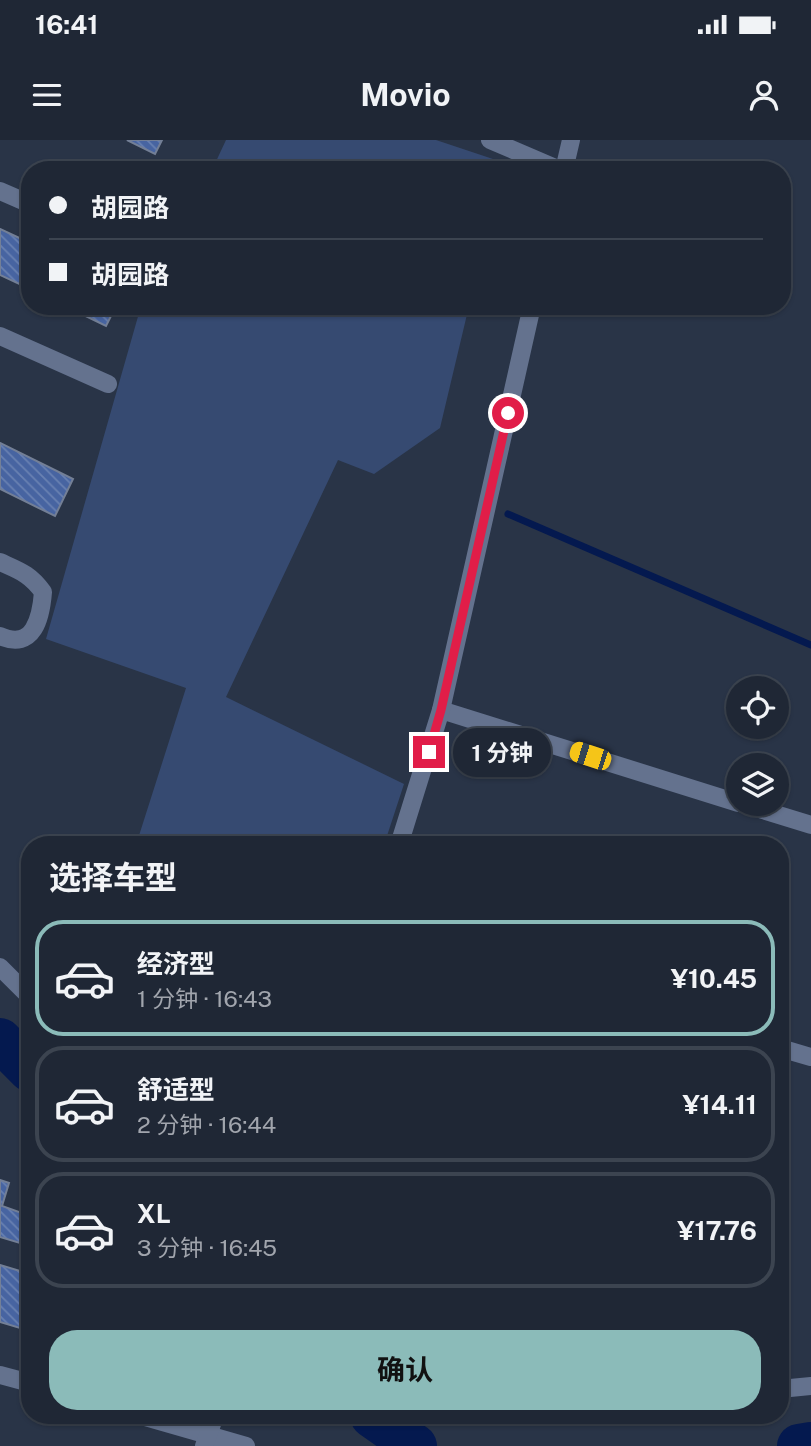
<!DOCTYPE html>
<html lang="zh">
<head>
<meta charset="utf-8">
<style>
  :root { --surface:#1f2735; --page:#2c3341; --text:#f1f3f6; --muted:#a1a5ad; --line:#3c4450; --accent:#8bbbb9 }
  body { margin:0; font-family:"Public Sans","Noto Sans SC",sans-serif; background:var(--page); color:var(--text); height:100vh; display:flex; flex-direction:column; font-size:26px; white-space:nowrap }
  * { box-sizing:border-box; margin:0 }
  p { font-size:23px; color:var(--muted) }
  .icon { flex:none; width:38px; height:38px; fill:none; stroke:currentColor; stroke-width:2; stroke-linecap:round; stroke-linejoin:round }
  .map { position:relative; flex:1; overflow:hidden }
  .sheet { position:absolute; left:21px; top:696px; width:768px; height:588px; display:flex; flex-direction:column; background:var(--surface); border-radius:28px; box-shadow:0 2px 5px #0004,0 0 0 2px var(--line) }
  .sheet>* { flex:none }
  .guide { position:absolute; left:21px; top:21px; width:770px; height:154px; border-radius:28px; box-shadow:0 2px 5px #0004,0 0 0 2px var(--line); display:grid; align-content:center; height:154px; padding:0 28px; background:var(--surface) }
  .tools { position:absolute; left:726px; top:536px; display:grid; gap:14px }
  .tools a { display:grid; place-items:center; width:63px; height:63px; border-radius:50%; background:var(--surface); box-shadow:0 2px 5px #0004,0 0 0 2px var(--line); font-size:35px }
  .end { position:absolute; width:32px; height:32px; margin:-16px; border:9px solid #e11d48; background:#fff; box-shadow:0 0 0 4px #fff }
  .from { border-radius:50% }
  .bubble { position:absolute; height:49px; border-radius:24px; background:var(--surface); box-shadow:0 2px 5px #0004,0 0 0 2px var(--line); font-size:23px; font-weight:700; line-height:49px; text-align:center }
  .car { position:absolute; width:21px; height:42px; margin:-21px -10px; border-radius:9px; box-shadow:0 0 5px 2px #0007; background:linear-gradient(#f5c518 24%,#345 0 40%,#f5c518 0 76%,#345 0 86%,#f5c518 0) }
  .guide b { display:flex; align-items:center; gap:24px; height:66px; font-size:26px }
  .guide b+b { border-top:2px solid var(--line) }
  .guide i { width:18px; height:18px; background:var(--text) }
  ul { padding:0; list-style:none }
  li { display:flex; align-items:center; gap:21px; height:116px; margin:0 14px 10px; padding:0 14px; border:4px solid var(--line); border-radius:28px }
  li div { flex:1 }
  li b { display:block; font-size:26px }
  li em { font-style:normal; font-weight:700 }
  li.on { border-color:var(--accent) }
  li>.icon { width:63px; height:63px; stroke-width:1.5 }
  h2 { padding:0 28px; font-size:32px; line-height:84px }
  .action { display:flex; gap:14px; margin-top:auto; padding:14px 28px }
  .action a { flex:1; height:80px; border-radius:28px; background:var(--accent); color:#111; font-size:28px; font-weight:700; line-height:80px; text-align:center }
  .status { display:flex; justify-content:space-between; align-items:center; height:49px; padding:0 35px; background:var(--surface); direction:ltr }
  .status svg { height:19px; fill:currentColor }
  header { display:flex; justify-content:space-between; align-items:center; height:91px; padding:0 28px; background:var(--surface); font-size:32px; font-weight:700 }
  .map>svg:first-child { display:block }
</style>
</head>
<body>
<div class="status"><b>16:41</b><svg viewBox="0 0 49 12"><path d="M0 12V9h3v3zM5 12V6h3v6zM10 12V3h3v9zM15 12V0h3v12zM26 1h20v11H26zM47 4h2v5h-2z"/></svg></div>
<header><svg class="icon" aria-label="menu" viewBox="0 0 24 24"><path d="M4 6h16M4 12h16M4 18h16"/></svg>Movio<svg class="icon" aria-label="person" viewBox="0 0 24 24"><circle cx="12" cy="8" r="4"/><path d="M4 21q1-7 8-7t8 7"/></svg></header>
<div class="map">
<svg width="811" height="1306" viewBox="0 0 811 1306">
  <defs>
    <pattern id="building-back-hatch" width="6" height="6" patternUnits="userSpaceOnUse" patternTransform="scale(1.75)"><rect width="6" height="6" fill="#4764a1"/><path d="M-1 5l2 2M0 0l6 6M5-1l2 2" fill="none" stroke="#6981b2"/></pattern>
  </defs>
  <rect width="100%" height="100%" fill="#293447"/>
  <!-- garden -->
  <g fill="#364a71">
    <path d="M226,0H436L505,23L503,30H212Z"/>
    <path d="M141,166H469L440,288L374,334L338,320L226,557L404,644L384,705H136L186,548L46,499Z"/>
  </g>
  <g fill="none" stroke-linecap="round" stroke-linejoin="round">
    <!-- stream -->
    <path stroke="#04194f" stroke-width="7" d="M508,374L811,505"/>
    <!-- river -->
    <g stroke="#04194f" stroke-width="44">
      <path d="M0,900L30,930"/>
      <path d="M372,1276L415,1306"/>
      <path d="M799,1306L811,1304"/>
    </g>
  </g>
  <!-- building -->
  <g fill="url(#building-back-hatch)" stroke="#737f96" stroke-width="2">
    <path d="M127,0H162L155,14Z"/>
    <path d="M0,89L30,103V149L0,135Z"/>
    <path d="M65,166H116L106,186Z"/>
    <path d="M0,303L73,339L55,376L0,349Z"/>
    <path d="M0,1040L9,1043L2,1066L30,1076V1106L0,1097Z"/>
    <path d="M0,1125L30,1134V1191L0,1182Z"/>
  </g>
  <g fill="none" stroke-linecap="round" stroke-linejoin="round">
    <!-- minor -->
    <g stroke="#64728e" stroke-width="18">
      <path d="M490,0L560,30"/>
      <path d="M564,30L571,0"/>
      <path d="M0,51L30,64"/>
      <path d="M0,196L108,244"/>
      <path d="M0,422C20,431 30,434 43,452C41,477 34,511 0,496"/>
      <path d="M441,570L738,663"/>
      <path d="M740,663L811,685"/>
      <path d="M399,705L441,570L532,166"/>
      <path d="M0,827L30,857"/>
      <path d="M780,908L811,917"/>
      <path d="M0,1235L30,1243"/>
      <path d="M780,1249L811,1246"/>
      <path d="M142,1276L246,1306"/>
      <path d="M204,1306L215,1276"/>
    </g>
  </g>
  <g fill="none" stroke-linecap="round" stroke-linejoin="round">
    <!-- route -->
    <path stroke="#e11d48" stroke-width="9" d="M429,612L441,570L508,273"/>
  </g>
</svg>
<div class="tools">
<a><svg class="icon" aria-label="locate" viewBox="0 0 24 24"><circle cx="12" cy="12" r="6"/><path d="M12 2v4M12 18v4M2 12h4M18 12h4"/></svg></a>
<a><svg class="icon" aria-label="layers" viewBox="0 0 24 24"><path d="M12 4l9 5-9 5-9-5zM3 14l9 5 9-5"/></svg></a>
</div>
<i class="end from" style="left:508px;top:273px"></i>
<i class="end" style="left:429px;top:612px"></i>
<div class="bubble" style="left:453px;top:588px;width:98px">1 分钟</div>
<i class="car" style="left:590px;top:616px;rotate:288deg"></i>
<div class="guide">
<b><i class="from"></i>胡园路</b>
<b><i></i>胡园路</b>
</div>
<section class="sheet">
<h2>选择车型</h2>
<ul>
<li class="on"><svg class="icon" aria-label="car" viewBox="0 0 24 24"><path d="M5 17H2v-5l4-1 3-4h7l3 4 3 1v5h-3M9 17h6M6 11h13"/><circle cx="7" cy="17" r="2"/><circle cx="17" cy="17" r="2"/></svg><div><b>经济型</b><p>1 分钟 · 16:43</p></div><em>¥10.45</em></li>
<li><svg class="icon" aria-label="car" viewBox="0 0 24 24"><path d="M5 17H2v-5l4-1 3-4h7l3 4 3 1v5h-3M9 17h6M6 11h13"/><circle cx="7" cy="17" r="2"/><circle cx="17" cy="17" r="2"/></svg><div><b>舒适型</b><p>2 分钟 · 16:44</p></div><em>¥14.11</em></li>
<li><svg class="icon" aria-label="car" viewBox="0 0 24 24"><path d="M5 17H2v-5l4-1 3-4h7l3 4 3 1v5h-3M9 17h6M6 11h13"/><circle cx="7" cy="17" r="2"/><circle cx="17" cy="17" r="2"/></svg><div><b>XL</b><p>3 分钟 · 16:45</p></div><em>¥17.76</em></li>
</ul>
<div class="action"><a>确认</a></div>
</section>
</div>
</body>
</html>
